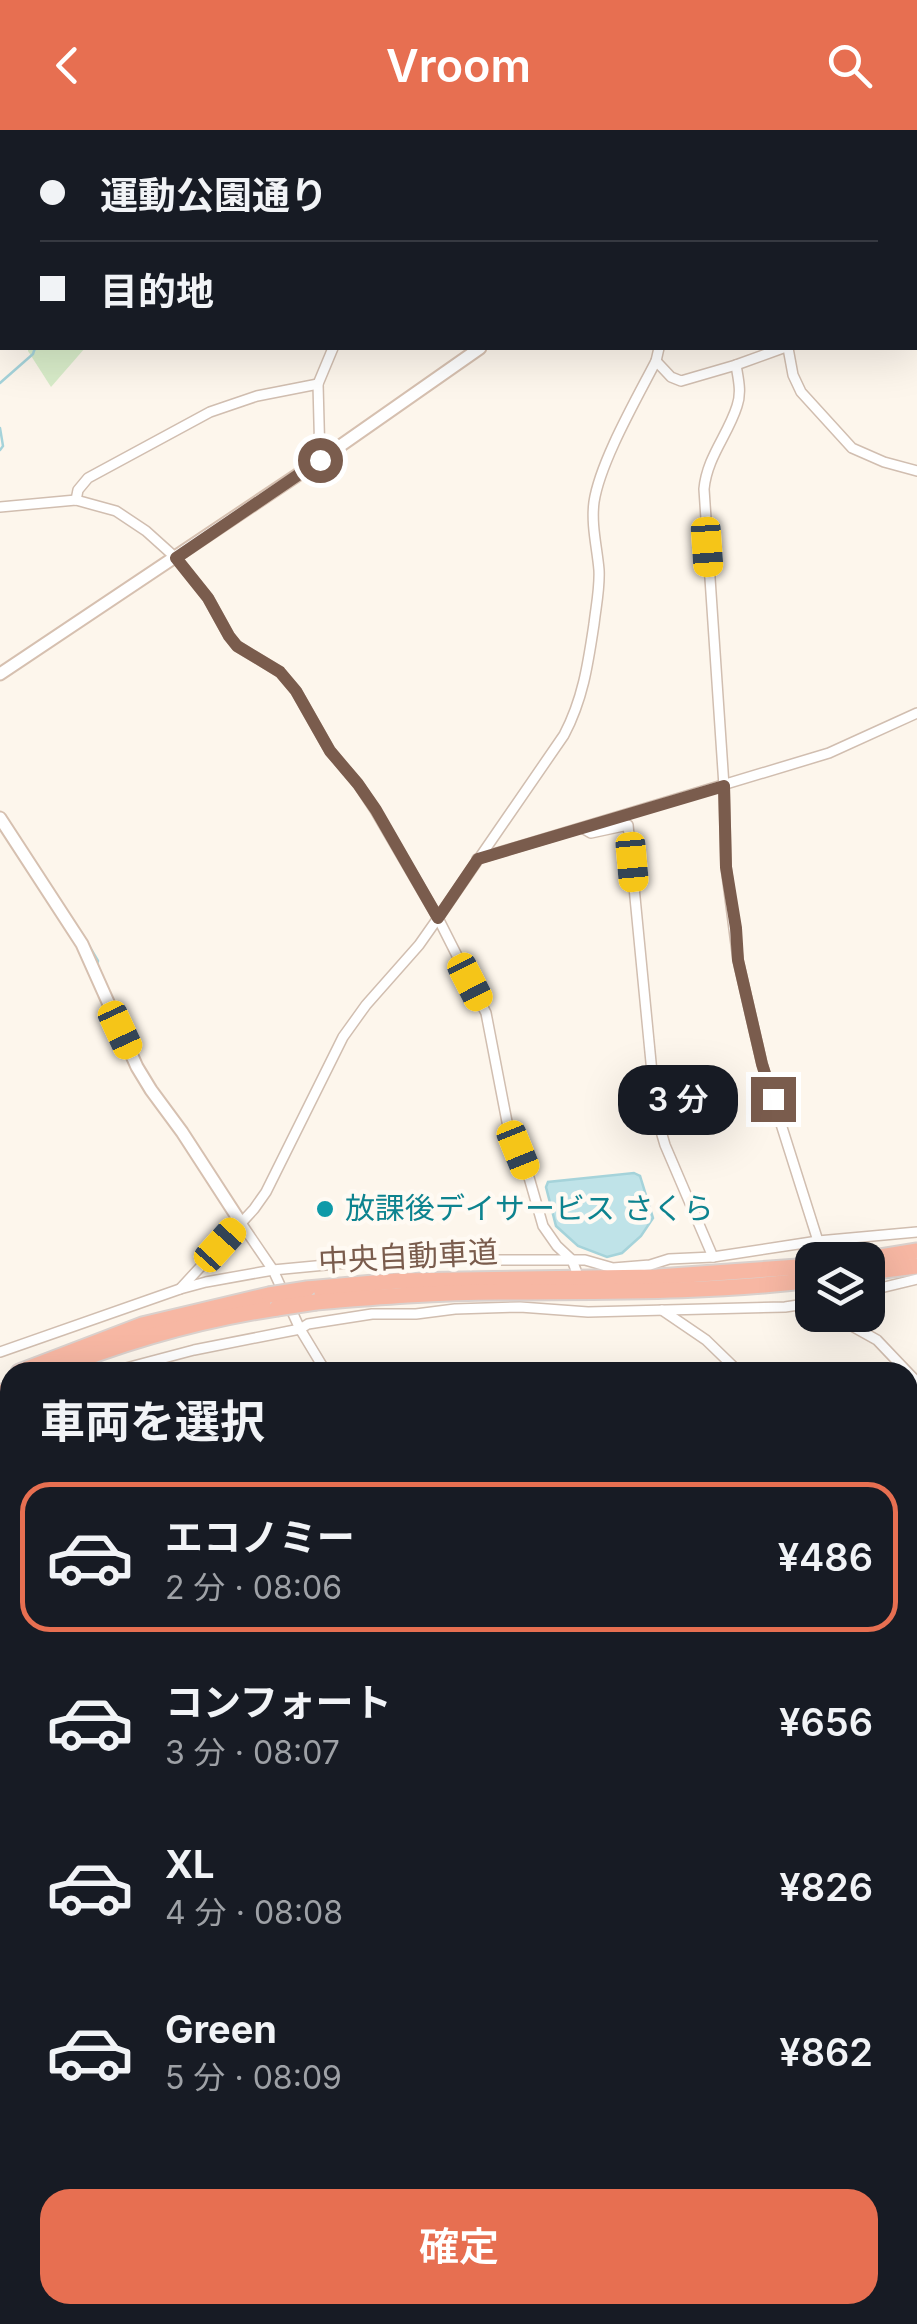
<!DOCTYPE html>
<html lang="ja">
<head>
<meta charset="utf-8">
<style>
  :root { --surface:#171b24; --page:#20242c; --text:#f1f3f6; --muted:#9ea1a6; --line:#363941; --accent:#e76f51 }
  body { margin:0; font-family:Inter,"Noto Sans JP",sans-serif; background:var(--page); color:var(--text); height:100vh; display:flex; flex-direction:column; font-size:38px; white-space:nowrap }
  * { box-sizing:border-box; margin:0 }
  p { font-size:32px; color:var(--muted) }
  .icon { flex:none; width:55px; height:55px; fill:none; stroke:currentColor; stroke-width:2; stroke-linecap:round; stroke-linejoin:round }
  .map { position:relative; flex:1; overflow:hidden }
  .panel { position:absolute; left:0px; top:1232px; width:918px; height:962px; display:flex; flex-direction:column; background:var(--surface); border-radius:30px 30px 0 0; box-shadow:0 10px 40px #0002 }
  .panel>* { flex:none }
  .top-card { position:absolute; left:0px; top:0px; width:918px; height:220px; box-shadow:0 10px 40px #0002; display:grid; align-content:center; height:220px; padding:0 40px; background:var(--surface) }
  .fabs { position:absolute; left:795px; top:1112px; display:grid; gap:20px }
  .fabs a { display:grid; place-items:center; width:90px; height:90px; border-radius:20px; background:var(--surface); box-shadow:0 10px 40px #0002; font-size:50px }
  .end { position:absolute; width:45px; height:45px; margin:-22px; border:12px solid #7a5c4d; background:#fff; box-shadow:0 0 0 5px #fff }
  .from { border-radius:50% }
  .bubble { position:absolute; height:70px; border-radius:30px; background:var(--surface); box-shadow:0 10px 40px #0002; font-size:32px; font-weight:600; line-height:70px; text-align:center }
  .car { position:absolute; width:30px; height:60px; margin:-30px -15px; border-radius:12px; box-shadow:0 0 8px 2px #0007; background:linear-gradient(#f5c518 24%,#345 0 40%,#f5c518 0 76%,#345 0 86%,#f5c518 0) }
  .top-card b { display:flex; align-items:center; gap:35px; height:95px; font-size:38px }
  .top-card b+b { border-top:2px solid var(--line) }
  .top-card i { width:25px; height:25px; background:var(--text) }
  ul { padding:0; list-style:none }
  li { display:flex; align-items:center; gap:30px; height:150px; margin:0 20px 15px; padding:0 20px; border:5px solid transparent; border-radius:30px }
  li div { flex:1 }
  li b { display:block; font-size:38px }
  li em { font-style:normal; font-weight:600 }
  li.selected { border-color:var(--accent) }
  li>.icon { width:90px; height:90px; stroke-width:1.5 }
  h2 { padding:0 40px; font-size:45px; line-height:120px }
  .action { display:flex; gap:20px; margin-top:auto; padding:20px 40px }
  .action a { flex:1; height:115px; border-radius:30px; background:var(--accent); color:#fff; font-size:40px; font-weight:600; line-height:115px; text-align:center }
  header { display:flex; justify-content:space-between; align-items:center; height:130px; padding:0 40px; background:var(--accent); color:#fff; font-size:45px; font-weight:600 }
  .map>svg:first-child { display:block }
</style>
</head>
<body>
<header><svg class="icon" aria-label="back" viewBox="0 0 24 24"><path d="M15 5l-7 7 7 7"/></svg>Vroom<svg class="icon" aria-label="search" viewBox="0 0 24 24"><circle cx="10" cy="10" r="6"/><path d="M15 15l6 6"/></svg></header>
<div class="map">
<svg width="917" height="2194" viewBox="0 0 917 2194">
  <rect width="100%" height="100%" fill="#fdf6ec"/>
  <!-- education -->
  <path fill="#f3e8fa" d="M0,1893L10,1903V1935L0,1945Z"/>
  <!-- green -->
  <g fill="#d8ecc9">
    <path d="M0,0H314L311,2H2V14Z"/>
    <path d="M28,218H85L51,257L28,221Z"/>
  </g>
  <!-- water -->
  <path fill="#bfe3e8" stroke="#a5d3da" stroke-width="2.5" d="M634,1043L640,1046L653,1088L641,1106L622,1123L607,1127L578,1116L556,1096L546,1057L548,1052Z"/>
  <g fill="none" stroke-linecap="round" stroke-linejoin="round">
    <!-- stream -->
    <g stroke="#a5d3da" stroke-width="2.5">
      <path d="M8,0L9,2"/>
      <path d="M0,253L33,224L35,218"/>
      <path d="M0,298L3,316L0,320"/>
      <path d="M81,802L98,831L97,834"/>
      <path d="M0,1682L10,1691"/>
      <path d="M293,2185L299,2194"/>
    </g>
    <!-- street casing -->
    <g stroke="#d1beb0" stroke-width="12">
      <g id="street">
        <path d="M713,0L714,2"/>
        <path d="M788,218L793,245L801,262L852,318L884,332L917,341"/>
        <path d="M656,231L671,247L681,251L736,235L783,218"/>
        <path d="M736,235C738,248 742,262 737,276C728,305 707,327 704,359L724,656L726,737L738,830L762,934L818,1111L825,1125"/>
        <path d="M320,330L318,254L333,218"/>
        <path d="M76,370L78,360L88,348L210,282L257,266L318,254"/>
        <path d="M0,377L76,370L116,381L146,401L176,428L208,468L229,506L237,516L280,542L296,561L330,621L358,654L375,680L438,788L486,883L508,997L528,1044L543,1096L557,1116L572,1130L577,1143"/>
        <path d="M584,699L591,703L628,695L656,984L665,1015L713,1127"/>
        <path d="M477,729L829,623L917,583"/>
        <path d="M241,1093L273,1140L300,1199L326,1242"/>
        <path d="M180,1159L254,1079L266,1062L343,907L366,875L419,815L438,788L564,605C583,569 588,534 594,494C596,476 600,458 599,440C597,417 591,395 594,372C600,332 637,268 656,231L659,218"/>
        <path d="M868,1161L917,1149"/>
        <path d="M662,1180L706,1210L739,1242"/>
        <path d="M840,1185L843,1191L877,1210L917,1252"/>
        <path d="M0,1222L180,1159L206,1152L273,1140L421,1126L480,1130H585L613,1138L650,1135L669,1129L713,1127L818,1111L917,1102"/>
        <path d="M118,1242L126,1238L194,1220L300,1199L308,1194L372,1184H416L455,1179L520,1177L588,1182L785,1177L812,1173"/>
        <path d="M0,1351L10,1338"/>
        <path d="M908,1613L917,1628"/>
        <path d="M0,1690L10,1700"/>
        <path d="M0,1732L10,1723"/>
        <path d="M908,1820L917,1817"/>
        <path d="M908,1948L917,1941"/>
        <path d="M908,2019L917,2031"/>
        <path d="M908,2181L917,2175"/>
        <path d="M230,2185L235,2194"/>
        <path d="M637,2185L641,2187L646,2194"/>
        <path d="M905,2185L911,2194"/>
        <path d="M525,2194L533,2185"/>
        <path d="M612,2194L631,2185"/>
        <path d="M714,2194L740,2185"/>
        <path d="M877,2194L899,2185"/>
      </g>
    </g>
    <!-- secondary casing -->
    <g stroke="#d6c0b0" stroke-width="15">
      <g id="secondary">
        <path d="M393,0L394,2"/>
        <path d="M737,2L739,0"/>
        <path d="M0,544L320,330L480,218"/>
        <path d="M0,688L82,814L137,937L151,960L182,1002L241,1093"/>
        <path d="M0,1662L10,1672"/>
        <path d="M551,2185L556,2194"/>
      </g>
    </g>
    <!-- highway casing -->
    <g stroke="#dad1cd" stroke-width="19">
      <g id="highway">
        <path d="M862,1130L917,1121"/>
        <path d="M868,1142L917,1136"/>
        <path d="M307,1159L396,1151L657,1147L812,1136"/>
        <path d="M316,1172C377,1167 438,1162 499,1162C604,1161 708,1163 812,1150"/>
        <path d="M19,1242L142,1195L269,1165"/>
        <path d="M49,1242C122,1212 199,1190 277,1178"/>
        <path d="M0,1263L10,1259"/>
        <path d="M908,1588L917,1584"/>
        <path d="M0,2019L10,2015"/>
      </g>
    </g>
    <!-- street -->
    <use href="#street" stroke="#fff" stroke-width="9"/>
    <!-- secondary -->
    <use href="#secondary" stroke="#fff" stroke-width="11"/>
    <!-- highway -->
    <use href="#highway" stroke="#f7b7a3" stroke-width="15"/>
    <!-- highway-bridge casing -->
    <g stroke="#dad1cd" stroke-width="19" stroke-linecap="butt">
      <g id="highway-bridge">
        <path d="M269,1165L307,1159"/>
        <path d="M277,1178L316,1172"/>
      </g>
    </g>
    <!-- highway-bridge -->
    <use href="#highway-bridge" stroke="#f7b7a3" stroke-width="15"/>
  </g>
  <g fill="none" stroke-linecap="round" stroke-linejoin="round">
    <!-- route -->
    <path stroke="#7a5c4d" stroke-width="12" d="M320,330L176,428L208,468L229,506L237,516L280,542L296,561L330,621L358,654L376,680L438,788L478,729L724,656L726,737L736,798L738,830L762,934L773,969"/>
  </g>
  <!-- markers -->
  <circle fill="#0f9aa8" stroke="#fffaf3" stroke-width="4" cx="325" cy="1079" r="10"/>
  <g text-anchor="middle" stroke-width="9" stroke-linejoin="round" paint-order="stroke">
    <!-- culture labels -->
    <g font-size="30" fill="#0d838f" stroke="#fffaf3" text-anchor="start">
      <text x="345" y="1089">放課後デイサービス さくら</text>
    </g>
    <!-- street labels -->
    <g font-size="30" fill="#7a5c4d" stroke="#fffaf3">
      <text transform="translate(408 1127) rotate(-3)" y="10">中央自動車道</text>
    </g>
  </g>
</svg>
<div class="fabs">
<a><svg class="icon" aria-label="layers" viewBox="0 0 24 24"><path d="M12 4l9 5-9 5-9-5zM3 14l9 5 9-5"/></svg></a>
</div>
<i class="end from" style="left:320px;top:330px"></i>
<i class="end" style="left:773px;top:969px"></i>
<div class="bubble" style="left:618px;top:935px;width:120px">3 分</div>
<i class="car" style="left:707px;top:417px;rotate:176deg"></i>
<i class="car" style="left:632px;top:732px;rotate:175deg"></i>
<i class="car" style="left:470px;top:852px;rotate:153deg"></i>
<i class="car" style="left:120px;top:900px;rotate:155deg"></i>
<i class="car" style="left:518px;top:1020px;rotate:158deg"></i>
<i class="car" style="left:220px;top:1115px;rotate:42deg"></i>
<div class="top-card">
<b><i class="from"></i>運動公園通り</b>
<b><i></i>目的地</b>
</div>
<section class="panel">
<h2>車両を選択</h2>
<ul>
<li class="selected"><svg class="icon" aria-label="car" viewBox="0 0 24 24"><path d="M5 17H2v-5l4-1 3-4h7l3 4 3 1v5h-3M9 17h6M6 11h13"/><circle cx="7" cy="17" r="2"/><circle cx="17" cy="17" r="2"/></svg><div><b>エコノミー</b><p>2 分 · 08:06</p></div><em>¥486</em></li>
<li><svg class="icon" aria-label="car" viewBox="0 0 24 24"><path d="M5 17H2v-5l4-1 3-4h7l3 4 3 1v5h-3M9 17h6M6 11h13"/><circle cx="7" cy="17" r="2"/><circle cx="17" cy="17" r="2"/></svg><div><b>コンフォート</b><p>3 分 · 08:07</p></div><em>¥656</em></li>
<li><svg class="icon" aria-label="car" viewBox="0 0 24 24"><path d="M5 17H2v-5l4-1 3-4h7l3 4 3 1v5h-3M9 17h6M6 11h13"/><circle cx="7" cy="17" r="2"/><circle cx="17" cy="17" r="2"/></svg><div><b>XL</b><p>4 分 · 08:08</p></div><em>¥826</em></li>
<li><svg class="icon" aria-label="car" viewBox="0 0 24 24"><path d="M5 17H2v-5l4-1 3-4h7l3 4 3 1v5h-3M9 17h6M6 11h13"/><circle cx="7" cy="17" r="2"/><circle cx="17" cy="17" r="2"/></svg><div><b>Green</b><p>5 分 · 08:09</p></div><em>¥862</em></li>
</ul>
<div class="action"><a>確定</a></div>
</section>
</div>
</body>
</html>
